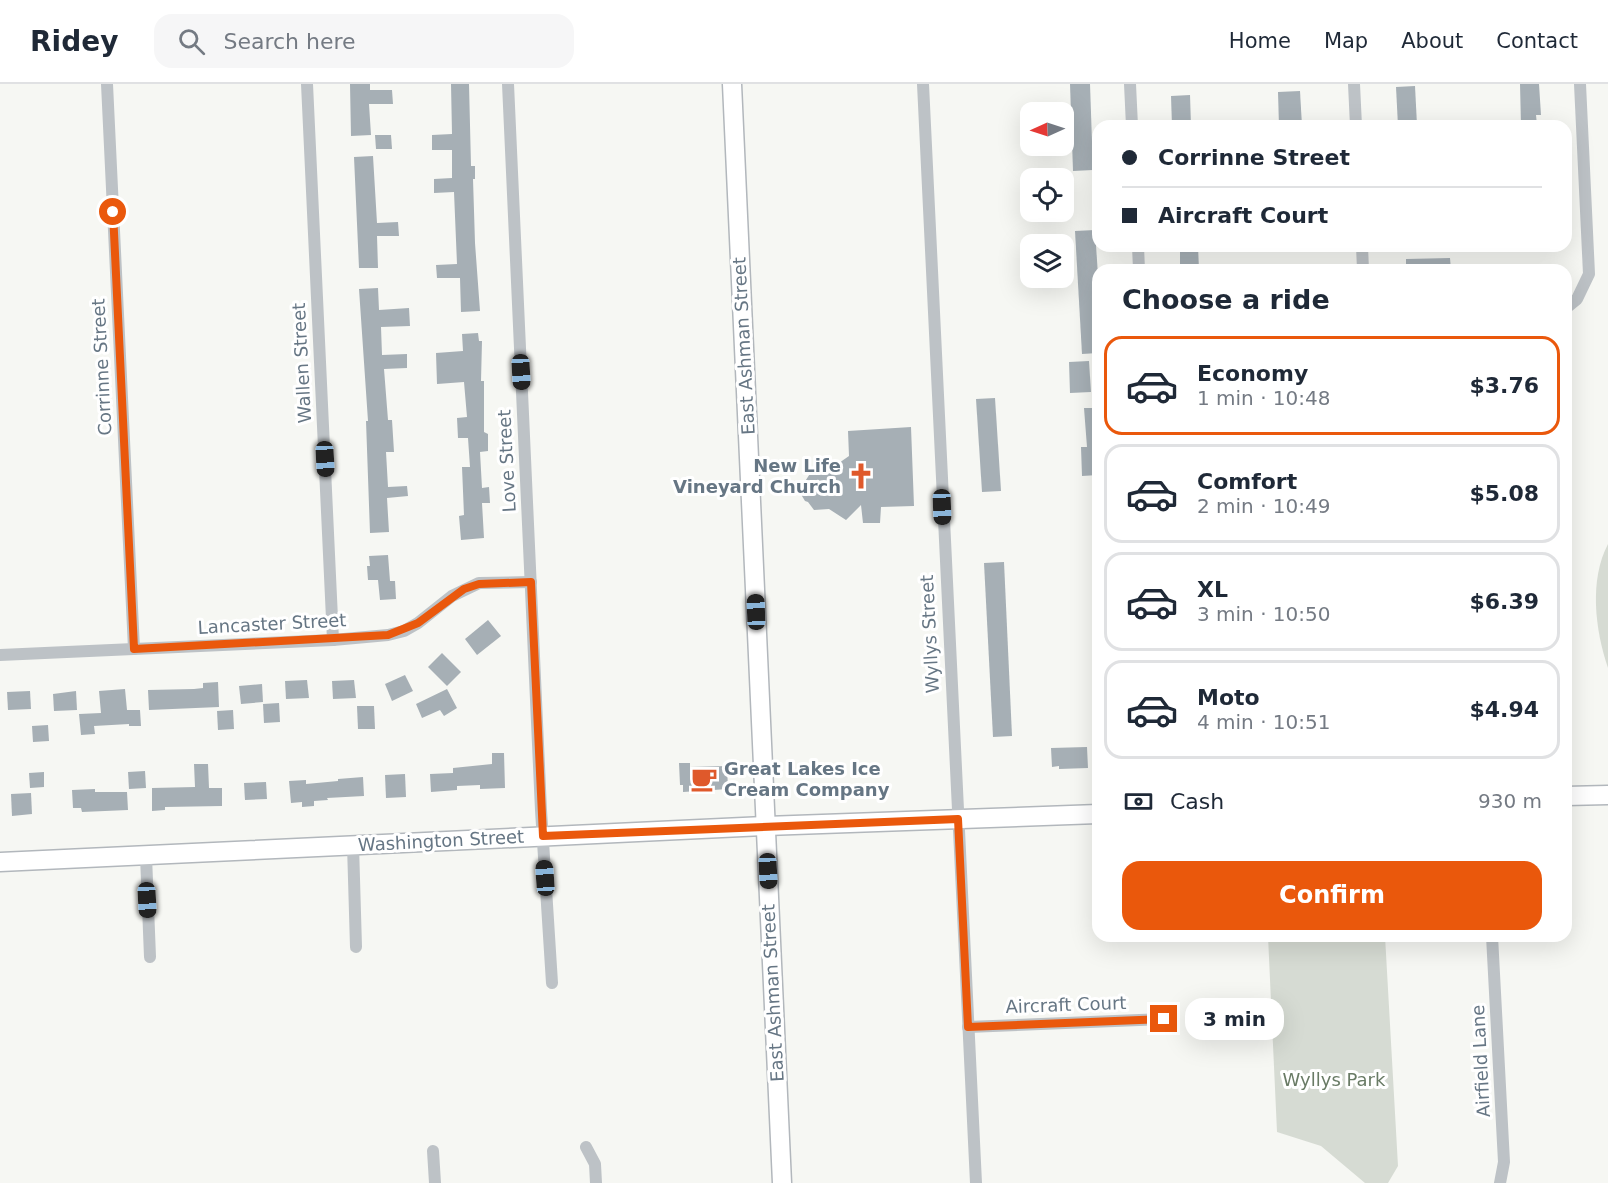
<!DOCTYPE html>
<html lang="en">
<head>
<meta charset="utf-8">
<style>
  :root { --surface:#fff; --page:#f6f6f7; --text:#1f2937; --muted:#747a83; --line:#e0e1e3; --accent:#ea580c }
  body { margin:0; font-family:"DejaVu Sans",sans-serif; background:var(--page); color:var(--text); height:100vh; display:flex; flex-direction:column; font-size:22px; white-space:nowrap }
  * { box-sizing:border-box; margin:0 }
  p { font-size:20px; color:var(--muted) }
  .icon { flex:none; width:33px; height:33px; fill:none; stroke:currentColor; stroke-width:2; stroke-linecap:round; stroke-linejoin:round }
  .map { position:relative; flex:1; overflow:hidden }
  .details { position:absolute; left:1092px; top:180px; width:480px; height:678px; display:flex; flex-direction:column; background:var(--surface); border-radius:18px; box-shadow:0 6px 24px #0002 }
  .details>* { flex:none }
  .banner { position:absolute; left:1092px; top:36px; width:480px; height:132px; border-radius:18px; box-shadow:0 6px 24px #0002; display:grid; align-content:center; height:132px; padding:0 30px; background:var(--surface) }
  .needle { width:39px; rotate:267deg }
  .buttons { position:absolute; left:1020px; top:18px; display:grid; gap:12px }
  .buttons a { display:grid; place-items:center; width:54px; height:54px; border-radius:12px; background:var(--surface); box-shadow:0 6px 24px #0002; font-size:30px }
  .end { position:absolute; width:27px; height:27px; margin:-14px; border:8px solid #ea580c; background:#fff; box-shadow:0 0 0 3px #fff }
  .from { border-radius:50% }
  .bubble { position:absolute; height:42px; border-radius:18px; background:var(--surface); box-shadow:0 6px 24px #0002; font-size:20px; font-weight:700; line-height:42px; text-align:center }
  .car { position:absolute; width:18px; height:36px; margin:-18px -9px; border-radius:8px; box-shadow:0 0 4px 2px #0007; background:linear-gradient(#222 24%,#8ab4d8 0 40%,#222 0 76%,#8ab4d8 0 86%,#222 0) }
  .banner b { display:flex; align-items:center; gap:21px; height:57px; font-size:22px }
  .banner b+b { border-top:2px solid var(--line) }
  .banner i { width:15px; height:15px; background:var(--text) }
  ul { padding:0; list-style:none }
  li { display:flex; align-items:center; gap:18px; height:99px; margin:0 12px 9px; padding:0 18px; border:3px solid var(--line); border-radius:18px }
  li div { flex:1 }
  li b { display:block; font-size:22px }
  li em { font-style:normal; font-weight:700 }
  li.on { border-color:var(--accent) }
  li>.icon { width:54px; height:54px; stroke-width:1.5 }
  h2 { padding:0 30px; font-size:27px; line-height:72px }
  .pay { display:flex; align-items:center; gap:15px; height:66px; padding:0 30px; font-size:22px }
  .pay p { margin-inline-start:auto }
  .cta { display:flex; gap:12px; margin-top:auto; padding:12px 30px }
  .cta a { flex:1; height:69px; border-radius:18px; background:var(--accent); color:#fff; font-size:24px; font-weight:700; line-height:69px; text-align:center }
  header { display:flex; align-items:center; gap:36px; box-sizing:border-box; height:84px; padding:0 30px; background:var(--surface); border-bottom:2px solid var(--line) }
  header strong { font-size:28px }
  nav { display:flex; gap:33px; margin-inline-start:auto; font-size:21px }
  .search { width:420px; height:54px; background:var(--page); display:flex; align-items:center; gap:15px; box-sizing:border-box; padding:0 21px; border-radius:18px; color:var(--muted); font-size:22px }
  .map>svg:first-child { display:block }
</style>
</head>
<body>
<header>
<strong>Ridey</strong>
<div class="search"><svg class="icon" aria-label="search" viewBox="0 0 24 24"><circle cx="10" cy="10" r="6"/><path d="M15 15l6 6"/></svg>Search here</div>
<nav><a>Home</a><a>Map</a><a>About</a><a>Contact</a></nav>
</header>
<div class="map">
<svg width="1608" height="1099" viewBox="0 0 1608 1099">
  <rect width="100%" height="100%" fill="#f6f7f3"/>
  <!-- green -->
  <g fill="#d6dbd3">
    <path d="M1608,460V584C1595,546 1589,496 1608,460Z"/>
    <path d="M1268,852H1385L1398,1082L1388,1099H1365L1321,1062L1277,1048Z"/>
  </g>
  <!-- building -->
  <g fill="#a6afb5">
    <path d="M350,0H370V6H392L393,20H369L371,51L351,52Z"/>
    <path d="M451,0H469L471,82H475V95H473L475,159L480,227L461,228L460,194H437L436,181L457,180L454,108L434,109V95L452,94V66H432V51L452,50Z"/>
    <path d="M1070,0H1090L1093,86L1073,87Z"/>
    <path d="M1520,0H1539L1541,31H1536L1537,41L1521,42Z"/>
    <path d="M1415,2L1417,41L1398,42L1396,3Z"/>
    <path d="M1300,7L1302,42H1279L1278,8Z"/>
    <path d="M1190,11L1191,42H1172L1171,12Z"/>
    <path d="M375,51H391L392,65H376Z"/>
    <path d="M373,72L377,139L398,138L399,152H377L378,184H359L354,73Z"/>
    <path d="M1095,146L1098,191V269L1082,270L1075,147Z"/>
    <path d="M1180,162H1198L1199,186H1180Z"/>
    <path d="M1450,174L1451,186H1406V175Z"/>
    <path d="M378,204L379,226L409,224L410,242L381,243L382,271L407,270V284L384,285L388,336H392L394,368H386L388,403L407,402L408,412L387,414L389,448L370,449L366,337H368L359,205Z"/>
    <path d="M478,249L479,257H482L481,297H484V348L488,350V367L480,368L482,404L489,403L490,419H482L484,454L461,456L459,432L464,431L462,383H470L468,354H458L457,334L467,333L464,298L437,300L436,269L463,267L462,250Z"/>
    <path d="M1089,277L1091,308L1070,309L1069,278Z"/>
    <path d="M995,314L1001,407L982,408L976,315Z"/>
    <path d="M1084,324H1098V391L1082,392L1081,363H1087Z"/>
    <path d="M911,343L914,422L881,423L880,439H863L861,421L846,436L829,425L814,426L808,418L805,417L799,407L811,388H826L849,372L848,347Z"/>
    <path d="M388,471L390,497H395L396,515L380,516L378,496H368L367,482H370L369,472Z"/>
    <path d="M1004,478L1012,652L993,653L984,479Z"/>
    <path d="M488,536L501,552L477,571L465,555Z"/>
    <path d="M442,569L461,588L447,602L428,583Z"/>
    <path d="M405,591L413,607L392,617L385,600Z"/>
    <path d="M307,596L309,614L286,615L285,597Z"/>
    <path d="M354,596L356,614L333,615L332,597Z"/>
    <path d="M218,598L219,623L149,626L148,606L194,605L203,604V599Z"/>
    <path d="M262,600L263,618L241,620L239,602Z"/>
    <path d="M125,605L127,626H140L141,642H129V640L94,642L95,650L81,651L79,630L101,629L99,607Z"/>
    <path d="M447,605L457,624L444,632L440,626L422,634L416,620Z"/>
    <path d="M30,607L31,625L8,626L7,608Z"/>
    <path d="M76,607L77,626L54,627L53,610Z"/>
    <path d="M279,619L280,638L264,639L263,620Z"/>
    <path d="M357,622H374L375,645H358Z"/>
    <path d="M233,626L234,645L218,646L217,627Z"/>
    <path d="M48,641L49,657L33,658L32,642Z"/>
    <path d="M1087,663L1088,684L1059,685V682L1052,683L1051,664Z"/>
    <path d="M492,669H504L505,704L480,705V701L457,702V706L431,708L430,690L453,689V684L492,680Z"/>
    <path d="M679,679H690V683L727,682L728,705L683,708V701H680Z"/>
    <path d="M194,680H208L209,704H222V722L165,723V726L152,727V704L195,703Z"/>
    <path d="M145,687L146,704L129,705L128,688Z"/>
    <path d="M44,688V703L30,704L29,689Z"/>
    <path d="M405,690L406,713L386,714L385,691Z"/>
    <path d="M363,693L364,712L327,714L328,716L314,717V722L302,723V718L291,719L289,697L306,696V700L338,697V695Z"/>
    <path d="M266,698L267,715L245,716L244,699Z"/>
    <path d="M95,705V708H127L128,726L82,728L81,724H73L72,706Z"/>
    <path d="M31,709L32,730L12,732L11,710Z"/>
  </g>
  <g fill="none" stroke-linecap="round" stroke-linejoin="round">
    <!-- secondary casing -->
    <g stroke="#b2b7bc" stroke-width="21">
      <g id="secondary">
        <path d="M732,0L782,1099"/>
        <path d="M1566,712L1608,711"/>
        <path d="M0,778L766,742L1098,730"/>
      </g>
    </g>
    <!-- street -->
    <g stroke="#bdc2c6" stroke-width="12">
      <path d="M107,0L134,565"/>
      <path d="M307,0L333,556"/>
      <path d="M508,0L541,726L552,899"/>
      <path d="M923,0L976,1099"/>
      <path d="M1130,0L1132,42"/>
      <path d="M1354,0L1356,42"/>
      <path d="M1138,162L1139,186"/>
      <path d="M1362,162L1363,186"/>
      <path d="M1566,224L1577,215L1589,190L1580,0"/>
      <path d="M0,571L333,556L388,551L404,547L418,539L452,512L479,499L531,498"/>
      <path d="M353,761L356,863"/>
      <path d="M146,772L150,873"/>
      <path d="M1492,852L1504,1078L1500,1099"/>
      <path d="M968,943L1164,935"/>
      <path d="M586,1063L595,1080L596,1099"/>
      <path d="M433,1067L435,1099"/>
    </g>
    <!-- secondary -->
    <use href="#secondary" stroke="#fff" stroke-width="18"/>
  </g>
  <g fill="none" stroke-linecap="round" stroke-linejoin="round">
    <!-- route -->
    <path stroke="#ea580c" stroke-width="8" d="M113,128L134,565L388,551L418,539L464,505L479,500L531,498L543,752L958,735L968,943L1164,935"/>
  </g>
  <!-- icons -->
  <defs>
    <g id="church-bare" transform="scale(2.07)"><path d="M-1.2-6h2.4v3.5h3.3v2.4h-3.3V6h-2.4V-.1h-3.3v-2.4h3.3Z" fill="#df592b" stroke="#fff" stroke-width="2.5" paint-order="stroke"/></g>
    <g id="cafe-bare" transform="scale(2.07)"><path d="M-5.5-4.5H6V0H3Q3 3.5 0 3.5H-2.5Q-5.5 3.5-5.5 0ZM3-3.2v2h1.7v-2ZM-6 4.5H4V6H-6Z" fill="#df592b" stroke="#fff" stroke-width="2.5" paint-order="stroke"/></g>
  </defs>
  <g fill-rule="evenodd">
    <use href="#church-bare" x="861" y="392"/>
    <use href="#cafe-bare" x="704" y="695"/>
  </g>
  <g text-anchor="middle" stroke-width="6" stroke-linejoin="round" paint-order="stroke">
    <!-- street labels -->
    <g font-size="18" fill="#667684" stroke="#fff">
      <text transform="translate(744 262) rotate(-93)" y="6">East Ashman Street</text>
      <text transform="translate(302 279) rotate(-93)" y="6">Wallen Street</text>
      <text transform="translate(102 283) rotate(-93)" y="6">Corrinne Street</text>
      <text transform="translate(507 377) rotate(-93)" y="6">Love Street</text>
      <text transform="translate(272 540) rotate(-3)" y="6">Lancaster Street</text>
      <text transform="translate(930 550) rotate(-93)" y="6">Wyllys Street</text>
      <text transform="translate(441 757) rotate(-3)" y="6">Washington Street</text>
      <text transform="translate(773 909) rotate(-93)" y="6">East Ashman Street</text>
      <text transform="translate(1066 921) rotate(-2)" y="6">Aircraft Court</text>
      <text transform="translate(1481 977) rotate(-93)" y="6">Airfield Lane</text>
    </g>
    <!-- poi labels -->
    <g font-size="18" font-weight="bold" fill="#667684" stroke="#fff" text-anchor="end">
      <text x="841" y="388">New Life<tspan x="841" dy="21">Vineyard Church</tspan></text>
      <text x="724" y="691" text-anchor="start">Great Lakes Ice<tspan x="724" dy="21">Cream Company</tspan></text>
    </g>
    <!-- park labels -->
    <g font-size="18" fill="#697b65" stroke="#fff">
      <text x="1334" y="1002">Wyllys Park</text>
    </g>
  </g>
</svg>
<div class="buttons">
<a><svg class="needle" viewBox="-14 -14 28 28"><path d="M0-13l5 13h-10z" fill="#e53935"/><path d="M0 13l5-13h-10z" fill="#747a83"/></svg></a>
<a><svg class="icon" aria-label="locate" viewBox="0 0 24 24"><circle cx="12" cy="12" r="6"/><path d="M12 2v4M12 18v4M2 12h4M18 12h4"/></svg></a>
<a><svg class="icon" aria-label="layers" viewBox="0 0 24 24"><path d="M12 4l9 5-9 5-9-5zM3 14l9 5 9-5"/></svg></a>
</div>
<i class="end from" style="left:113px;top:128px"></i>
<i class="end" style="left:1164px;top:935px"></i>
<div class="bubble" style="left:1185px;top:914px;width:99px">3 min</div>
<i class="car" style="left:521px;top:288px;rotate:177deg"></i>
<i class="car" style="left:325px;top:375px;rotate:177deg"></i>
<i class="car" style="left:942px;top:423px;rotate:178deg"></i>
<i class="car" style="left:756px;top:528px;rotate:358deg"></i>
<i class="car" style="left:768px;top:787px;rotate:177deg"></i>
<i class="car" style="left:545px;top:794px;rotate:356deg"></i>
<i class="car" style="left:147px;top:816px;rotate:177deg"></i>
<div class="banner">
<b><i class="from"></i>Corrinne Street</b>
<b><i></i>Aircraft Court</b>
</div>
<section class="details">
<h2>Choose a ride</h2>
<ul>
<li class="on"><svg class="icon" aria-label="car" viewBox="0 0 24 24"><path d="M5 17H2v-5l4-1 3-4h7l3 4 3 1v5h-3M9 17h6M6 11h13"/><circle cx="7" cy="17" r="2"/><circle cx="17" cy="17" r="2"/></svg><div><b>Economy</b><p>1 min · 10:48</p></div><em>$3.76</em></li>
<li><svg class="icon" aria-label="car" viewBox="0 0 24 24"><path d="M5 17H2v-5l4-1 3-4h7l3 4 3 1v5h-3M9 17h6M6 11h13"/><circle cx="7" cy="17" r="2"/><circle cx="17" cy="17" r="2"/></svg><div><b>Comfort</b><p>2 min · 10:49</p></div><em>$5.08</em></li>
<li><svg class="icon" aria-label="car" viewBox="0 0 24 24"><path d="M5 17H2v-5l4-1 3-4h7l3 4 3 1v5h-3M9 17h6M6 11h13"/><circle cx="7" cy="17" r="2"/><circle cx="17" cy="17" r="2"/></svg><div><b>XL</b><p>3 min · 10:50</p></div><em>$6.39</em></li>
<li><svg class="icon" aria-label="car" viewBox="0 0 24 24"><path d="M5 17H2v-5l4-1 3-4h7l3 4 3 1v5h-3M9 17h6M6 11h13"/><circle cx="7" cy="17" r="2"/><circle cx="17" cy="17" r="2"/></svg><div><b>Moto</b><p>4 min · 10:51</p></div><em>$4.94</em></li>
</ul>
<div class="pay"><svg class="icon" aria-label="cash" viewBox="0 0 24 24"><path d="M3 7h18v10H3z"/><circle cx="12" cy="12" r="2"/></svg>Cash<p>930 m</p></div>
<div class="cta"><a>Confirm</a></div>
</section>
</div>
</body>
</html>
